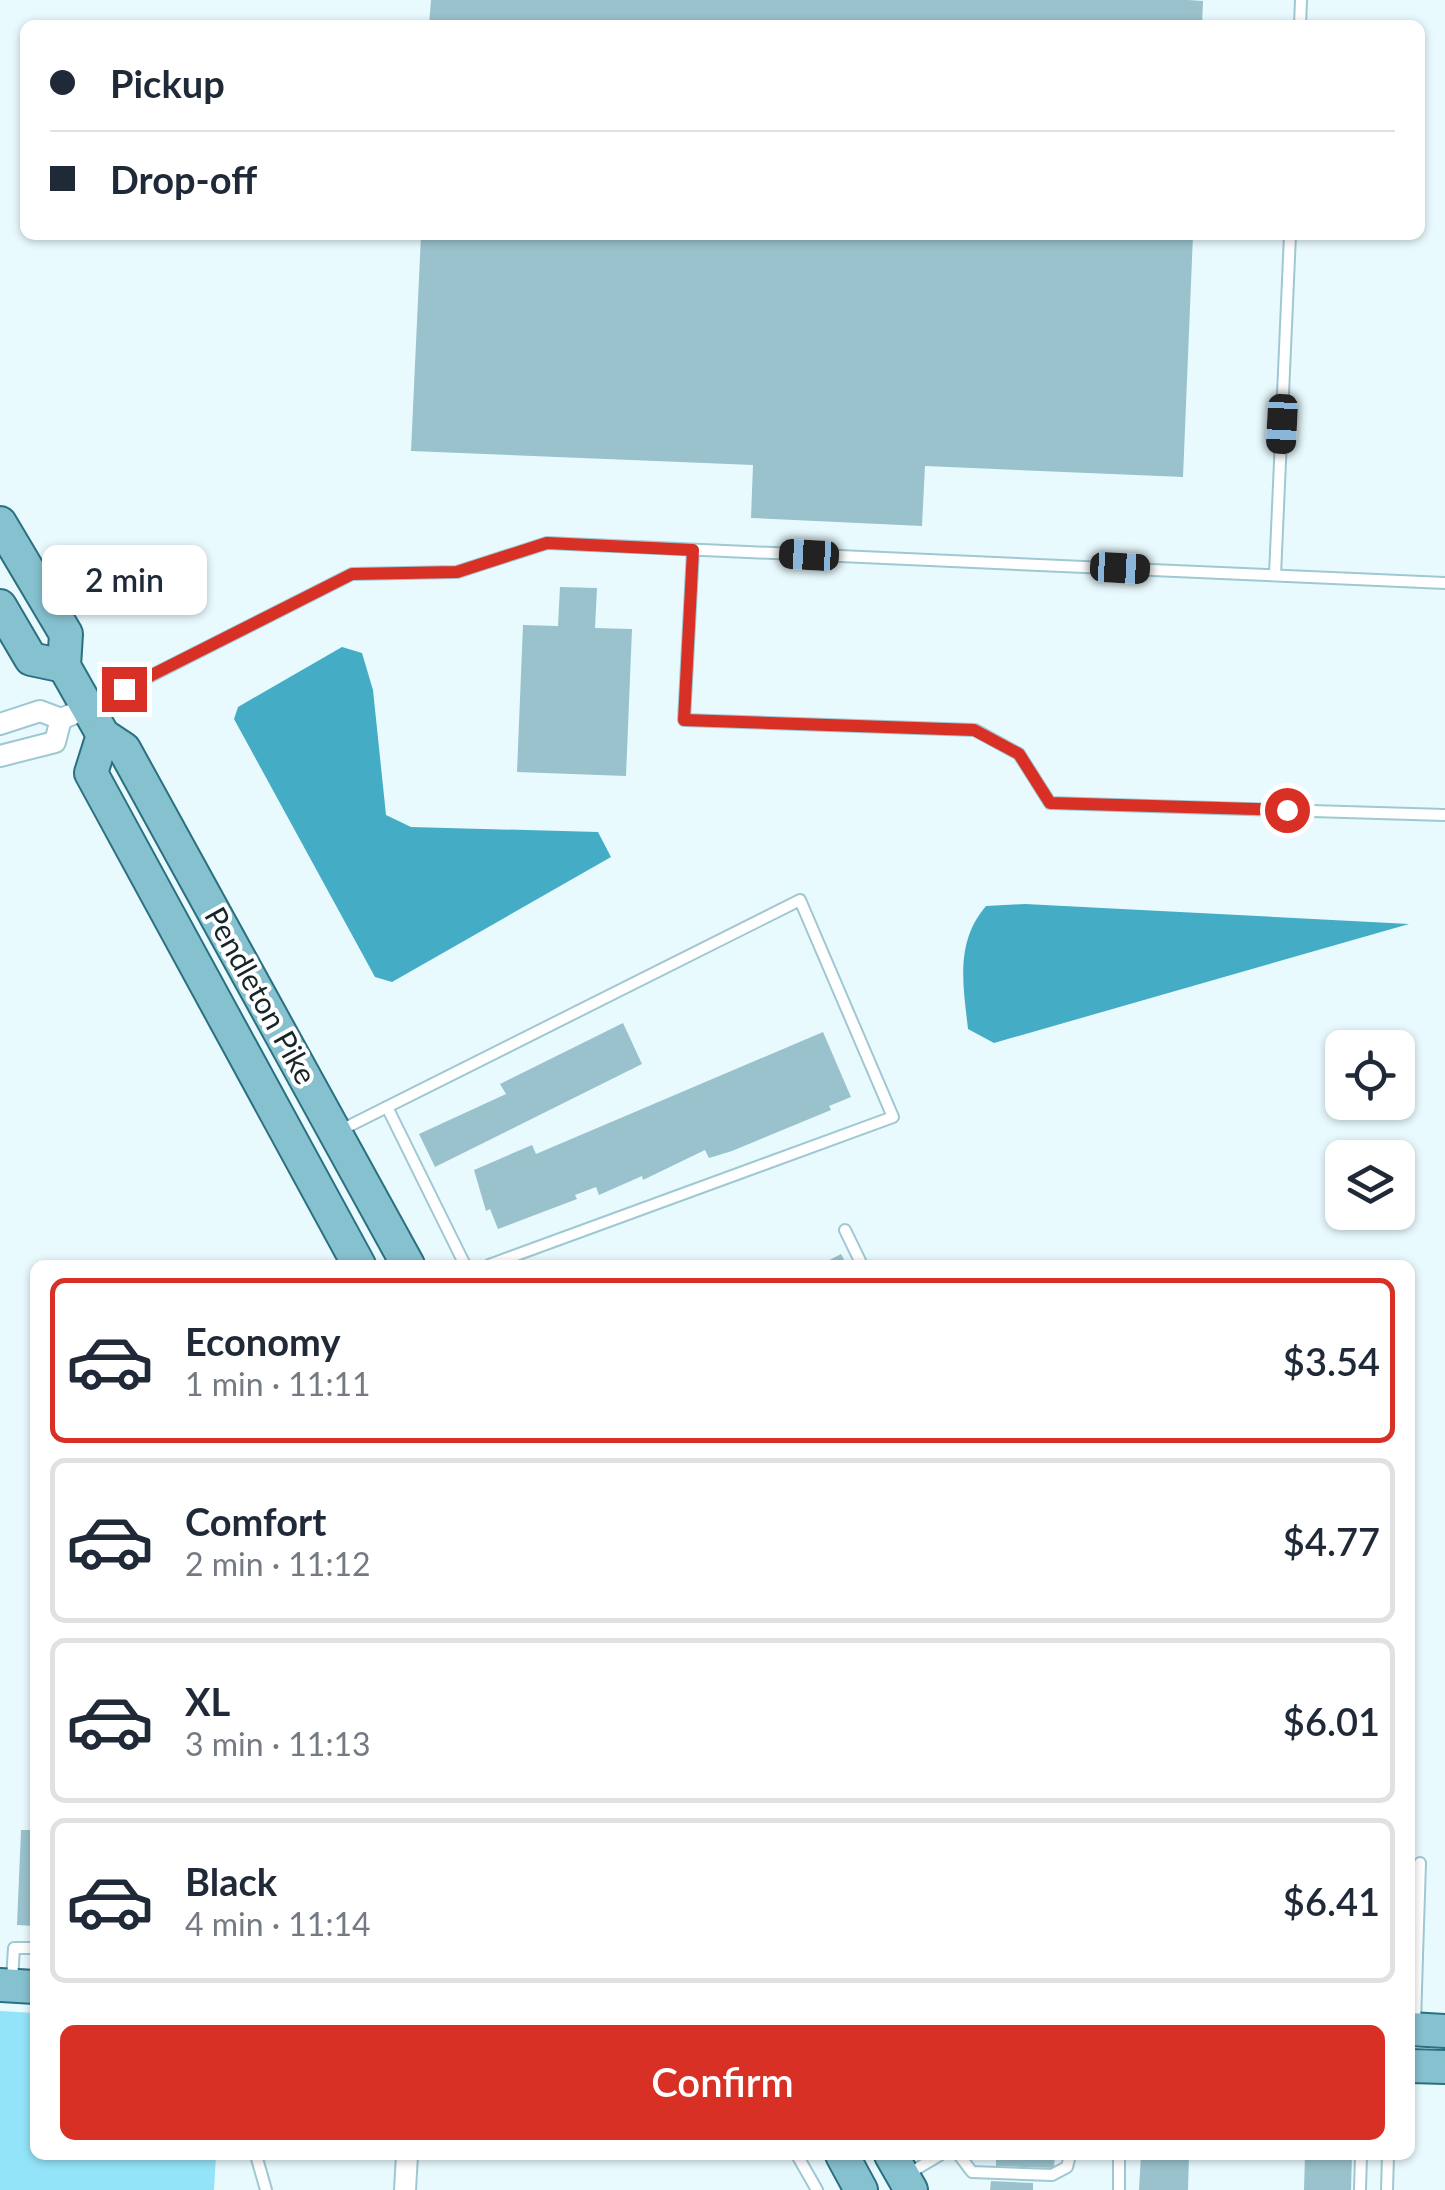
<!DOCTYPE html>
<html lang="en">
<head>
<meta charset="utf-8">
<style>
  :root { --surface:#fff; --page:#f2f2f3; --text:#1f2937; --muted:#747a83; --line:#e0e1e3; --accent:#d93025 }
  body { margin:0; font-family:Lato,sans-serif; background:var(--page); color:var(--text); height:100vh; display:flex; flex-direction:column; font-size:38px; white-space:nowrap }
  * { box-sizing:border-box; margin:0 }
  p { font-size:32px; color:var(--muted) }
  .icon { flex:none; width:55px; height:55px; fill:none; stroke:currentColor; stroke-width:2; stroke-linecap:round; stroke-linejoin:round }
  .map { position:relative; flex:1; overflow:hidden }
  .side { position:absolute; left:30px; top:1260px; width:1385px; height:900px; display:flex; flex-direction:column; background:var(--surface); border-radius:15px; box-shadow:0 2px 8px #0004 }
  .side>* { flex:none }
  .guide { position:absolute; left:20px; top:20px; width:1405px; height:220px; border-radius:15px; box-shadow:0 2px 8px #0004; display:grid; align-content:center; height:220px; padding:0 30px; background:var(--surface) }
  .controls { position:absolute; left:1325px; top:1030px; display:grid; gap:20px }
  .controls a { display:grid; place-items:center; width:90px; height:90px; border-radius:15px; background:var(--surface); box-shadow:0 2px 8px #0004; font-size:50px }
  .end { position:absolute; width:45px; height:45px; margin:-22px; border:12px solid #d93025; background:#fff; box-shadow:0 0 0 5px #fff }
  .from { border-radius:50% }
  .bubble { position:absolute; height:70px; border-radius:15px; background:var(--surface); box-shadow:0 2px 8px #0004; font-size:32px; font-weight:600; line-height:70px; text-align:center }
  .car { position:absolute; width:30px; height:60px; margin:-30px -15px; border-radius:12px; box-shadow:0 0 8px 2px #0007; background:linear-gradient(#222 24%,#8ab4d8 0 40%,#222 0 76%,#8ab4d8 0 86%,#222 0) }
  .guide b { display:flex; align-items:center; gap:35px; height:95px; font-size:38px }
  .guide b+b { border-top:2px solid var(--line) }
  .guide i { width:25px; height:25px; background:var(--text) }
  ul { padding:18px 0 0; list-style:none }
  li { display:flex; align-items:center; gap:30px; height:165px; margin:0 20px 15px; padding:0 10px; border:5px solid var(--line); border-radius:15px }
  li div { flex:1 }
  li b { display:block; font-size:38px }
  li em { font-style:normal; font-weight:600 }
  li.selected { border-color:var(--accent) }
  li>.icon { width:90px; height:90px; stroke-width:1.5 }
  .action { display:flex; gap:20px; margin-top:auto; padding:20px 30px }
  .action a { flex:1; height:115px; border-radius:15px; background:var(--accent); color:#fff; font-size:40px; font-weight:600; line-height:115px; text-align:center }
  .map>svg:first-child { display:block }
</style>
</head>
<body>
<div class="map">
<svg width="1445" height="2190" viewBox="0 0 1445 2190">
  <rect width="100%" height="100%" fill="#e9fafe"/>
  <!-- green -->
  <path fill="#94e4f9" d="M0,2011L35,2013V2155H216L214,2190H0Z"/>
  <!-- water -->
  <g fill="#44acc5">
    <path d="M342,647L362,653L373,690L386,815L411,827L598,832L611,857L392,982L375,977L234,719L238,707Z"/>
    <path d="M1025,904L1409,924L994,1043L968,1029C963,985 955,942 986,906Z"/>
  </g>
  <!-- building -->
  <g fill="#99c2cd">
    <path d="M431,0H1188L1203,1L1202,25H429Z"/>
    <path d="M421,235H1193L1183,477L925,466L922,526L751,518L753,465L411,451Z"/>
    <path d="M560,587L597,588L595,628L632,629L626,776L517,772L523,625L558,626Z"/>
    <path d="M623,1023L642,1064L435,1167L419,1134L506,1094L500,1084Z"/>
    <path d="M823,1032L851,1097L829,1106L831,1110L732,1151L709,1158L705,1150L643,1180L642,1176L599,1195L596,1187L575,1195L577,1199L498,1229L490,1209L486,1211L474,1170L532,1145L536,1154Z"/>
    <path d="M841,1254L847,1265H820Z"/>
    <path d="M21,1830H32L35,1841V1926L17,1925Z"/>
    <path d="M996,2155H1055L1054,2168L996,2166Z"/>
    <path d="M1141,2155H1189L1188,2190H1139Z"/>
    <path d="M1305,2155H1352L1351,2190H1304Z"/>
    <path d="M991,2181L1033,2183V2190H990Z"/>
  </g>
  <g fill="none" stroke-linecap="round" stroke-linejoin="round">
    <!-- service casing -->
    <g stroke="#9fc8d3" stroke-width="14">
      <g id="service">
        <path d="M1300,25L1301,0"/>
        <path d="M693,550L684,720L975,730L1019,754L1050,803L1445,815"/>
        <path d="M1275,575L1290,235"/>
        <path d="M93,705L352,574L457,572L547,543L1445,583"/>
        <path d="M387,1107L465,1265"/>
        <path d="M341,1130L800,900L893,1117L489,1265"/>
        <path d="M845,1230L862,1265"/>
        <path d="M1410,1956H1417L1415,2023"/>
        <path d="M1417,1956L1420,1863"/>
        <path d="M12,1980L14,1948H35"/>
        <path d="M256,2155L266,2190"/>
        <path d="M797,2155L817,2190"/>
        <path d="M959,2155L972,2172L1052,2175L1067,2167L1070,2155"/>
        <path d="M1119,2155V2190"/>
        <path d="M908,2174L940,2155"/>
        <path d="M1360,2190L1361,2155"/>
        <path d="M1387,2190L1388,2155"/>
      </g>
    </g>
    <!-- minor casing -->
    <g stroke="#9fc8d3" stroke-width="24">
      <g id="minor">
        <path d="M0,724L40,711L61,719L87,708"/>
        <path d="M0,756L55,742L61,719"/>
        <path d="M405,2190L407,2155"/>
      </g>
    </g>
    <!-- primary casing -->
    <g stroke="#2a7080" stroke-width="36">
      <g id="primary">
        <path d="M0,523L66,634L64,666L103,735L124,749L408,1265"/>
        <path d="M0,606L31,659L64,666"/>
        <path d="M103,735L91,773L359,1265"/>
        <path d="M0,1985L35,1987"/>
        <path d="M1410,2029L1445,2031"/>
        <path d="M1410,2066L1445,2067"/>
        <path d="M842,2155L861,2190"/>
        <path d="M891,2155L911,2190"/>
      </g>
    </g>
    <!-- service -->
    <use href="#service" stroke="#fff" stroke-width="10"/>
    <!-- minor -->
    <use href="#minor" stroke="#fff" stroke-width="20"/>
    <!-- primary -->
    <use href="#primary" stroke="#86c1cf" stroke-width="32"/>
  </g>
  <g fill="none" stroke-linecap="round" stroke-linejoin="round">
    <!-- route -->
    <path stroke="#d93025" stroke-width="12" d="M124,689L352,574L457,572L547,543L693,550L684,720L974,730L1019,754L1050,803L1287,810"/>
  </g>
  <g text-anchor="middle" stroke-width="8" stroke-linejoin="round" paint-order="stroke">
    <!-- street labels -->
    <g font-size="30" fill="#152529" stroke="#fff">
      <text transform="translate(260 996) rotate(61)" y="10">Pendleton Pike</text>
    </g>
  </g>
</svg>
<div class="controls">
<a><svg class="icon" aria-label="locate" viewBox="0 0 24 24"><circle cx="12" cy="12" r="6"/><path d="M12 2v4M12 18v4M2 12h4M18 12h4"/></svg></a>
<a><svg class="icon" aria-label="layers" viewBox="0 0 24 24"><path d="M12 4l9 5-9 5-9-5zM3 14l9 5 9-5"/></svg></a>
</div>
<i class="end from" style="left:1287px;top:810px"></i>
<i class="end" style="left:124px;top:689px"></i>
<div class="bubble" style="left:42px;top:545px;width:165px">2 min</div>
<i class="car" style="left:1282px;top:424px;rotate:183deg"></i>
<i class="car" style="left:809px;top:555px;rotate:273deg"></i>
<i class="car" style="left:1120px;top:568px;rotate:93deg"></i>
<div class="guide">
<b><i class="from"></i>Pickup</b>
<b><i></i>Drop-off</b>
</div>
<section class="side">
<ul>
<li class="selected"><svg class="icon" aria-label="car" viewBox="0 0 24 24"><path d="M5 17H2v-5l4-1 3-4h7l3 4 3 1v5h-3M9 17h6M6 11h13"/><circle cx="7" cy="17" r="2"/><circle cx="17" cy="17" r="2"/></svg><div><b>Economy</b><p>1 min · 11:11</p></div><em>$3.54</em></li>
<li><svg class="icon" aria-label="car" viewBox="0 0 24 24"><path d="M5 17H2v-5l4-1 3-4h7l3 4 3 1v5h-3M9 17h6M6 11h13"/><circle cx="7" cy="17" r="2"/><circle cx="17" cy="17" r="2"/></svg><div><b>Comfort</b><p>2 min · 11:12</p></div><em>$4.77</em></li>
<li><svg class="icon" aria-label="car" viewBox="0 0 24 24"><path d="M5 17H2v-5l4-1 3-4h7l3 4 3 1v5h-3M9 17h6M6 11h13"/><circle cx="7" cy="17" r="2"/><circle cx="17" cy="17" r="2"/></svg><div><b>XL</b><p>3 min · 11:13</p></div><em>$6.01</em></li>
<li><svg class="icon" aria-label="car" viewBox="0 0 24 24"><path d="M5 17H2v-5l4-1 3-4h7l3 4 3 1v5h-3M9 17h6M6 11h13"/><circle cx="7" cy="17" r="2"/><circle cx="17" cy="17" r="2"/></svg><div><b>Black</b><p>4 min · 11:14</p></div><em>$6.41</em></li>
</ul>
<div class="action"><a>Confirm</a></div>
</section>
</div>
</body>
</html>
